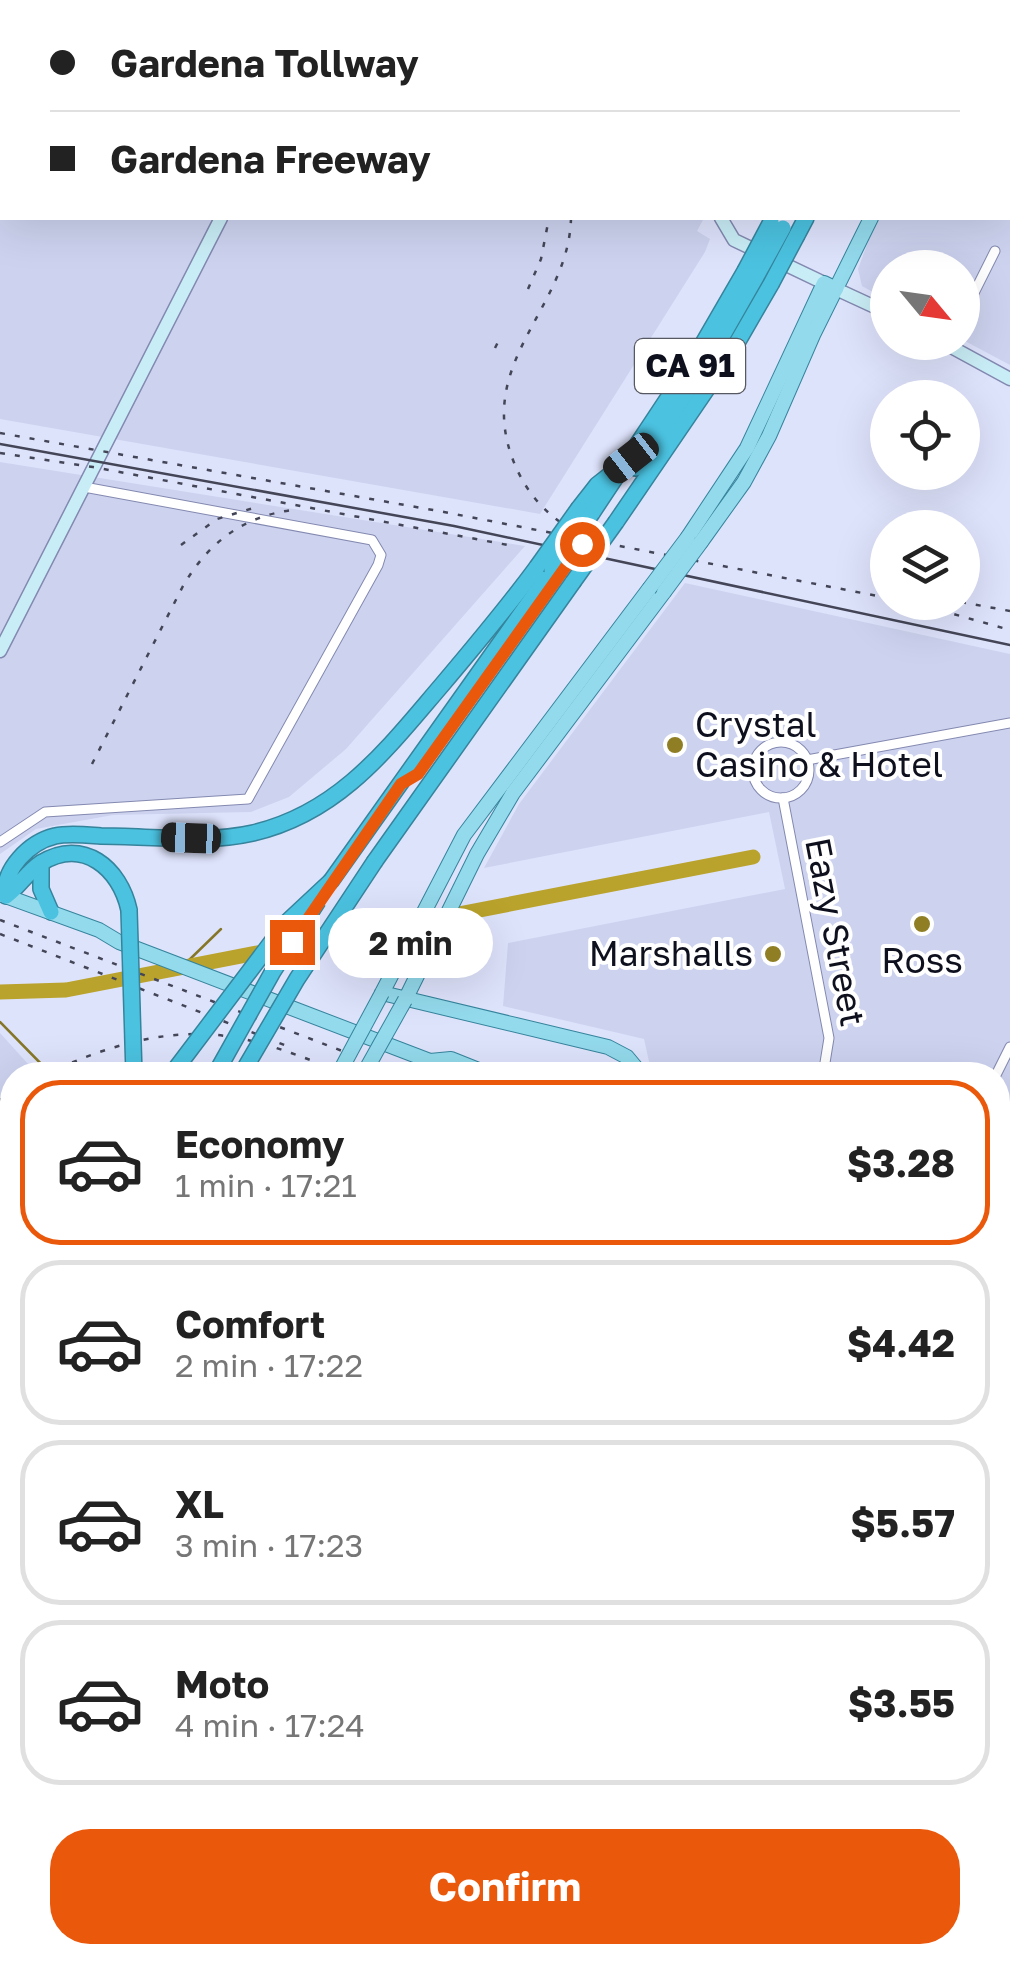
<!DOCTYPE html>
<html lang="en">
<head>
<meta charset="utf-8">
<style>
  :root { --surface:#fff; --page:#f6f6f6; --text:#222; --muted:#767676; --line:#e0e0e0; --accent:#ea580c }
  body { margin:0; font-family:"Golos Text",sans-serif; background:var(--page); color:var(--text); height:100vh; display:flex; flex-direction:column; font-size:38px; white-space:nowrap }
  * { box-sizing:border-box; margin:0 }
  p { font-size:32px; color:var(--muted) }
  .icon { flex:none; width:55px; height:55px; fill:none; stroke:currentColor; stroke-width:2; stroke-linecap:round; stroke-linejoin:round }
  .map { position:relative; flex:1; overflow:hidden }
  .drawer { position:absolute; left:0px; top:1062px; width:1010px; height:902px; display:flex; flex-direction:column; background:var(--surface); border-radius:40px 40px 0 0; box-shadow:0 10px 40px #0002 }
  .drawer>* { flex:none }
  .banner { position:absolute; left:0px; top:0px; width:1010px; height:220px; box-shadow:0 10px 40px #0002; display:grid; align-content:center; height:220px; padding:0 50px; background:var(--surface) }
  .needle { width:65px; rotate:119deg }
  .buttons { position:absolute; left:870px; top:250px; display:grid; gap:20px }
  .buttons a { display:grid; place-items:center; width:110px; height:110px; border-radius:50%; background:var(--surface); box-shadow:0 10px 40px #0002; font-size:50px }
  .end { position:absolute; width:45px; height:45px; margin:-22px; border:12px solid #ea580c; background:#fff; box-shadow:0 0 0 5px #fff }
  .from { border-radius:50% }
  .bubble { position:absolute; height:70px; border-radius:35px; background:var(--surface); box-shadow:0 10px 40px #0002; font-size:32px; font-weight:700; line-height:70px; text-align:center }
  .car { position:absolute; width:30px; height:60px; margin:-30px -15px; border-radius:12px; box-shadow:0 0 8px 2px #0007; background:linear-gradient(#222 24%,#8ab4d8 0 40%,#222 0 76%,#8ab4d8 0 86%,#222 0) }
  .banner b { display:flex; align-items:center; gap:35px; height:95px; font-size:38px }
  .banner b+b { border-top:2px solid var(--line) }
  .banner i { width:25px; height:25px; background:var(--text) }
  ul { padding:18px 0 0; list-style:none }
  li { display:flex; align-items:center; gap:30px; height:165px; margin:0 20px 15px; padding:0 30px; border:5px solid var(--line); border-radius:40px }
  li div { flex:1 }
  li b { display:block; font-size:38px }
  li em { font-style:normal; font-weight:700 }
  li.current { border-color:var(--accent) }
  li>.icon { width:90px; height:90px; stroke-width:1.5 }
  .cta { display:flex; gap:20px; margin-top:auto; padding:20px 50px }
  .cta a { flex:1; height:115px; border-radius:40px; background:var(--accent); color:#fff; font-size:40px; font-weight:700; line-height:115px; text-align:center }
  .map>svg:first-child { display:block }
</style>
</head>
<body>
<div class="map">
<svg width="1010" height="1963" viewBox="0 0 1010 1963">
  <rect width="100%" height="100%" fill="#dee3fc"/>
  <!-- built -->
  <g fill="#cdd3ef">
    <path d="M0,0H818L2,2V218H704L697,231L710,239L705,252L540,514L0,419Z"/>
    <path d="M974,0H1010V365L963,340L962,268H888L887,300L862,286L858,269L877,218H1008V2H973Z"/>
    <path d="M0,462L525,546L346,749L289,797L251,812L113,815L36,829L0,854Z"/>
    <path d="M685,583L1010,654V1266L998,1261V1075H652L644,1039L503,1006L508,943L785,889L769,812L484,868L519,804Z"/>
    <path d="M0,1033L38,1075H12V1319L0,1346Z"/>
    <path d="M12,1734V1905L0,1898V1761Z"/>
    <path d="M99,1953H878L872,1963H118Z"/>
  </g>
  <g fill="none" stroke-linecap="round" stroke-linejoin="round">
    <!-- stream -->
    <g stroke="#867728" stroke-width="2.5">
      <path d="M186,963L221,929"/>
      <path d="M0,1022L52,1075"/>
      <path d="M998,1712L1010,1718"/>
    </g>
    <!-- river -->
    <path stroke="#baa32c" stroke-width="15" d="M0,992L66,990L753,857"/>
    <!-- street casing -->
    <g stroke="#8389b0" stroke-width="11">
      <g id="street">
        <path d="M14,0V2"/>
        <path d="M962,317L995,251"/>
        <circle cx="781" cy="770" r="28"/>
        <path d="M807,760L1010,723"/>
        <path d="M783,798L829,1038L823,1075"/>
        <path d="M0,842L45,812L248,799L378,565L381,555L372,540L84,487"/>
        <path d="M996,1075L1010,1047"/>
        <path d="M998,1730L1010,1736"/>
        <path d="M0,1908L12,1915"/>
        <path d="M998,1917L1010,1923"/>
        <path d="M0,1920L12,1927"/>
        <path d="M57,1952L76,1963"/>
        <path d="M81,1952L100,1963"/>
        <path d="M1,1963L12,1942"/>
        <path d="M160,1963L165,1952"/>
      </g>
    </g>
    <!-- secondary casing -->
    <g stroke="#8389b0" stroke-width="15">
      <g id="secondary">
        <path d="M313,2L314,0"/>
        <path d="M828,2L829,0"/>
        <path d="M966,2L967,0"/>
        <path d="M721,218L734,240L824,283"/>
        <path d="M836,289L888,313"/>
        <path d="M942,342L1010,379"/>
        <path d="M0,651L221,218"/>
        <path d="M0,1208L12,1211"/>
        <path d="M998,1353L1010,1358"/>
        <path d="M998,1589L1010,1595"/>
        <path d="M998,1873L1010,1850"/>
        <path d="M948,1963L954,1952"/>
      </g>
    </g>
    <!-- primary casing -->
    <g stroke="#36849c" stroke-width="16">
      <g id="primary">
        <path d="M688,537L747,448L824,283L836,289"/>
        <path d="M701,542L744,482L769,436L813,335L871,218"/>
        <path d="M0,894L99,930L119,942L430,1061L443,1075"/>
        <path d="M405,1000L477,854L513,793L664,592"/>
        <path d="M430,1061L451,1059L491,1075"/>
        <path d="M642,1075L627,1057L608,1047L382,993L464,835L649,589"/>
        <path d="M998,1276L1010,1281"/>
        <path d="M998,1294L1010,1299"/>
        <path d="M0,1691L12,1668"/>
        <path d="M0,1729L12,1706"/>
      </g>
    </g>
    <!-- highway casing -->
    <g stroke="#36849c" stroke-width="18">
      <g id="highway">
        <path d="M841,2L843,0"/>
        <path d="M883,2L884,0"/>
        <path d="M905,2L906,0"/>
        <path d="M917,2L918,0"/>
        <path d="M947,2L948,0"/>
        <path d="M797,235L806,218"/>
        <path d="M636,468L708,361L756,277"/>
        <path d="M579,508L597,485L616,470"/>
        <path d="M592,513L694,359L745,271"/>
        <path d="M616,522L730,355L771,284"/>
        <path d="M375,861L573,582"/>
        <path d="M41,863V889L51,912"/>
        <path d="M331,881L552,570"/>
        <path d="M129,910C120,868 83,837 41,863C27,872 19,887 6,896C2,869 30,842 55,836C69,833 86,835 101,836C150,836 205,844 253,833C339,813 387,749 441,686C474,647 507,608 537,567"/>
        <path d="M0,1406L12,1373"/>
        <path d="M0,1467L12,1440"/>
        <path d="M0,1520L12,1496"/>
        <path d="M0,1539L12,1514"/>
        <path d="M0,1582L12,1562"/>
      </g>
    </g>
    <!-- street -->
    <use href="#street" stroke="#fff" stroke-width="9"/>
    <!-- secondary -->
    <use href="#secondary" stroke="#c9edf6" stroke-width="12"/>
    <!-- primary -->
    <use href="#primary" stroke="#93daec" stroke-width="14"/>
    <!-- highway -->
    <use href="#highway" stroke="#4bc2e0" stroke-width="15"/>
    <!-- tram -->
    <path stroke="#444657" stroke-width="2.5" d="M0,444L454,526L1010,645"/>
    <!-- rail -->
    <g stroke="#444657" stroke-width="2.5" stroke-dasharray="5 10" stroke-linecap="butt">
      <path d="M441,0L445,2"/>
      <path d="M511,2V0"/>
      <path d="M537,2L538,0"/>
      <path d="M571,218C569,308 475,361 513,460C526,494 548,517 579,534"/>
      <path d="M528,289L541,259L549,218"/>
      <path d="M495,348L498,342"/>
      <path d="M0,433L444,512L888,598"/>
      <path d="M0,453L93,467L513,546"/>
      <path d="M181,545L217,519L260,506"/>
      <path d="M911,602L1010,630"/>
      <path d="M961,602L1010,611"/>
      <path d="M92,764L183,586C208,543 243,516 293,510"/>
      <path d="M0,920L405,1075"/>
      <path d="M0,934L287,1046"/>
      <path d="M45,1075C95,1050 160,1029 217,1035C263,1039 308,1060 351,1075"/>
      <path d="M0,1100L12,1092"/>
      <path d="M998,1310L1010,1315"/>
      <path d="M998,1334L1010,1339"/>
    </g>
    <!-- primary-bridge casing -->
    <g stroke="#36849c" stroke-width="16" stroke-linecap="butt">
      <g id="primary-bridge">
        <path d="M649,589L688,537"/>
        <path d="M664,592L701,542"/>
        <path d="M338,1075L382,993"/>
        <path d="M363,1075L405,1000"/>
      </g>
    </g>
    <!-- highway-bridge casing -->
    <g stroke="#36849c" stroke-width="18" stroke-linecap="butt">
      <g id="highway-bridge">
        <path d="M745,271L771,222"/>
        <path d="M756,277L783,228"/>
        <path d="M771,284L797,235"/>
        <path d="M537,567L579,508"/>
        <path d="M552,570L592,513"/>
        <path d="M573,582L616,522"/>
        <path d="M129,910L134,1075"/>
        <path d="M171,1075L286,923L331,881"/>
        <path d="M215,1075L272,973L318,901"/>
        <path d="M241,1075L297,979L375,861"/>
      </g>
    </g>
    <!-- primary-bridge -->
    <use href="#primary-bridge" stroke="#93daec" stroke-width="14"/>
    <!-- highway-bridge -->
    <use href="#highway-bridge" stroke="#4bc2e0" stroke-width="15"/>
  </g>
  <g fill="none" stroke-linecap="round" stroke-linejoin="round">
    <!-- route -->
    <path stroke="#ea580c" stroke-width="12" d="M292,942L401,784L418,774L582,544"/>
  </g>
  <!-- markers -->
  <g fill="#8f7e24" stroke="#fff" stroke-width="4">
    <circle cx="675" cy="745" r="10"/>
    <circle cx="922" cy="924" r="10"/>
    <circle cx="773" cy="954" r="10"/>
  </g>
  <g text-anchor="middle" stroke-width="8" stroke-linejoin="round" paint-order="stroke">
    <!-- shield labels -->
    <rect fill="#fff" stroke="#565862" stroke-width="2.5" x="635" y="339" width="110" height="54" rx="8"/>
    <g font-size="32" font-weight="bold" fill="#0e101e">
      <text x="690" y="377">CA 91</text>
    </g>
    <!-- poi labels -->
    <g font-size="35" fill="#0e101e" stroke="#fff" text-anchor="start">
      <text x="695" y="737">Crystal<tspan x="695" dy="40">Casino &amp; Hotel</tspan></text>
      <text x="753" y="966" text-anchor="end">Marshalls</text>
      <text x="922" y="973" text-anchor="middle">Ross</text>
    </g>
    <!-- street labels -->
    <g font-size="35" fill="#0e101e" stroke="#fff">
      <text transform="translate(835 932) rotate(79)" y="12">Eazy Street</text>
    </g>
  </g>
</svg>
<div class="buttons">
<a><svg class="needle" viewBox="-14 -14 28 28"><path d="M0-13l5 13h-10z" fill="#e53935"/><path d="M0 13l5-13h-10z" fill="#767676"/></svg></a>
<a><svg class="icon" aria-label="locate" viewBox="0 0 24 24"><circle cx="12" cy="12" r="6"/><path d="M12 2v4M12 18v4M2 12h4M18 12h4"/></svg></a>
<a><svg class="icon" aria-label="layers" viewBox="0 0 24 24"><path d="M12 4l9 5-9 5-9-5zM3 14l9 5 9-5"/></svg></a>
</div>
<i class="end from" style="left:582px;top:544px"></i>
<i class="end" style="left:292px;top:942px"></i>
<div class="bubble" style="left:328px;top:908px;width:165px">2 min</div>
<i class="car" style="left:631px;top:458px;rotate:232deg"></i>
<i class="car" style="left:191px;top:838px;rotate:272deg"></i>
<div class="banner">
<b><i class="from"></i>Gardena Tollway</b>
<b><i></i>Gardena Freeway</b>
</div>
<section class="drawer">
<ul>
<li class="current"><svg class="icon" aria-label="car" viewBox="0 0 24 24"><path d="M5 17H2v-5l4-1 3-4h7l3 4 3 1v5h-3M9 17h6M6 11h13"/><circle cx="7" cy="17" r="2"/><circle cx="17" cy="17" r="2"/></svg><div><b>Economy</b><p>1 min · 17:21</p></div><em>$3.28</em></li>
<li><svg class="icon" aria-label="car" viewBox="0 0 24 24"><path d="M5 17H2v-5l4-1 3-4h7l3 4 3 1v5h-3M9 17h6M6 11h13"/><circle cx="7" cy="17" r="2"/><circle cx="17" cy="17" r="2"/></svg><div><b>Comfort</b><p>2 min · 17:22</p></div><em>$4.42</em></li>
<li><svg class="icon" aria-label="car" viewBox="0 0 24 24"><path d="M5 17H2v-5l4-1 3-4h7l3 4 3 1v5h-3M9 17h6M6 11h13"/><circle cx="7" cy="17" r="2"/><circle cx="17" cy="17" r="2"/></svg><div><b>XL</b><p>3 min · 17:23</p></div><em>$5.57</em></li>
<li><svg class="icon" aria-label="car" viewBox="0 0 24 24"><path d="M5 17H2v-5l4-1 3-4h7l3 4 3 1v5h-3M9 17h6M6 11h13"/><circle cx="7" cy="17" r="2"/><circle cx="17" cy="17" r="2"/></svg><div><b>Moto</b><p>4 min · 17:24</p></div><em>$3.55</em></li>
</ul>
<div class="cta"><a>Confirm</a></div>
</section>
</div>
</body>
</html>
